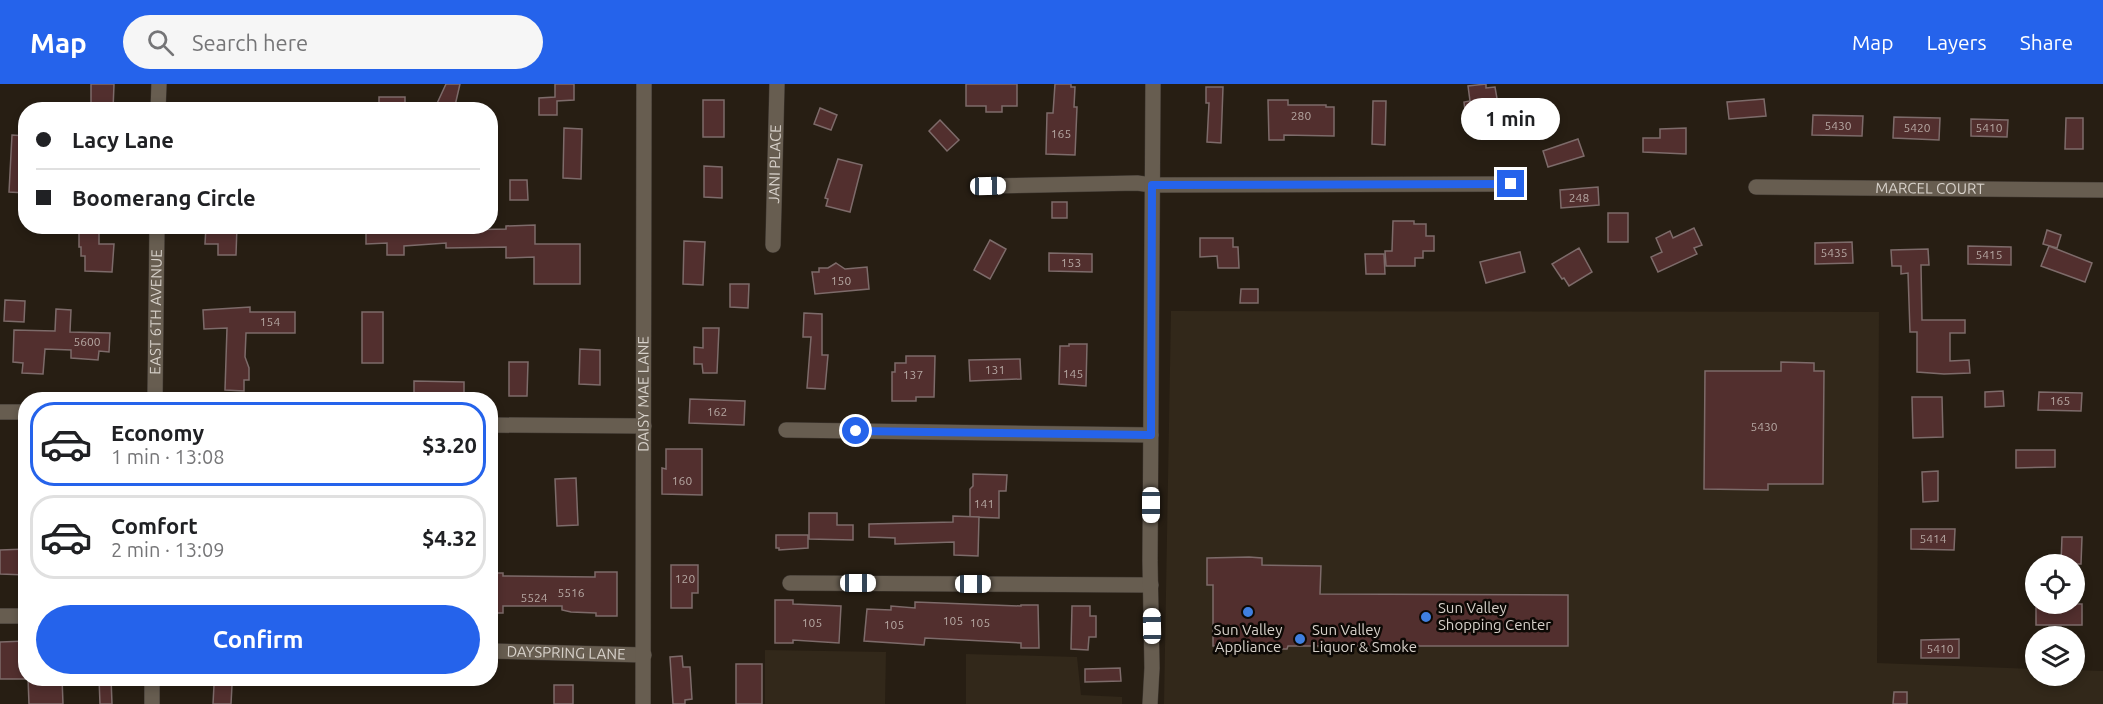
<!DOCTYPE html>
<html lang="en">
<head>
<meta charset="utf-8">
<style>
  :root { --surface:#fff; --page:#f6f6f6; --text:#202124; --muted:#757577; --line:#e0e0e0; --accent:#2563eb }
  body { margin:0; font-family:Ubuntu,sans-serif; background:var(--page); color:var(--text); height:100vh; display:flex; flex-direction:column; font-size:22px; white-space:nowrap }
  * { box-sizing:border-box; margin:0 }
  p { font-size:20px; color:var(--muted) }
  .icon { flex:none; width:33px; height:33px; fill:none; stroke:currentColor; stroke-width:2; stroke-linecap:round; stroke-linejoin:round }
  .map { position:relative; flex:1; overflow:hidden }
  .panel { position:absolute; left:18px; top:308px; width:480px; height:294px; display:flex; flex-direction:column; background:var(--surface); border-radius:24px; box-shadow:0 3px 9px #0003 }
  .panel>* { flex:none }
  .guide { position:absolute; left:18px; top:18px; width:480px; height:132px; border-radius:24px; box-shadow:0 3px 9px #0003; display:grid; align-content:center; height:132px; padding:0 18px; background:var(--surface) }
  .controls { position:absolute; left:2025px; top:470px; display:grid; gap:12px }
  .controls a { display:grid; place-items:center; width:60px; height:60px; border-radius:50%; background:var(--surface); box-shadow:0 3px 9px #0003; font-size:30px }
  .end { position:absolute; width:27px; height:27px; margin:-14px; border:8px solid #2563eb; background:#fff; box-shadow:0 0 0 3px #fff }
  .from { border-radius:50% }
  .bubble { position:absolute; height:42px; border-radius:21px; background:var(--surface); box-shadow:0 3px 9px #0003; font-size:20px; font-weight:600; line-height:42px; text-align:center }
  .car { position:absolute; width:18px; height:36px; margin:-18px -9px; border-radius:8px; box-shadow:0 0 4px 2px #0007; background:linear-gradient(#fff 24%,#345 0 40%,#fff 0 76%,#345 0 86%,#fff 0) }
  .guide b { display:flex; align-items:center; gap:21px; height:57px; font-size:22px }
  .guide b+b { border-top:2px solid var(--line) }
  .guide i { width:15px; height:15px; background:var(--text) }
  ul { padding:10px 0 0; list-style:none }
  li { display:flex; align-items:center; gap:18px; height:84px; margin:0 12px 9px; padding:0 6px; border:3px solid var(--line); border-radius:24px }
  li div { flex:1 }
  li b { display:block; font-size:22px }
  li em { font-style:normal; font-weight:600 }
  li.on { border-color:var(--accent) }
  li>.icon { width:54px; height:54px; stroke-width:1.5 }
  .button { display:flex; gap:12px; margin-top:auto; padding:12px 18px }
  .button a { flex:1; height:69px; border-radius:36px; background:var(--accent); color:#fff; font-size:24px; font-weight:600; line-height:69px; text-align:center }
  header { display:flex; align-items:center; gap:36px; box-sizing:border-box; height:84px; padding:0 30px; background:var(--accent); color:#fff }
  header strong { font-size:28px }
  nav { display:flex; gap:33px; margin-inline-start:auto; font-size:21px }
  .search { width:420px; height:54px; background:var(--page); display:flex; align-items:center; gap:15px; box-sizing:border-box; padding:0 21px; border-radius:33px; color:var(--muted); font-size:22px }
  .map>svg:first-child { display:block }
</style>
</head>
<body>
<header>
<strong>Map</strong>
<div class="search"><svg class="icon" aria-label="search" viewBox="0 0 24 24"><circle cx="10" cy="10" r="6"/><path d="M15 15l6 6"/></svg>Search here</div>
<nav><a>Map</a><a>Layers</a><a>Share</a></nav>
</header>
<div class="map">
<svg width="2103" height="620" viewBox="0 0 2103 620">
  <rect width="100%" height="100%" fill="#271e13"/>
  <!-- commercial -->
  <g fill="#32281a">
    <path d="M1171,227L1879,228L1877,579L2035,585L2036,591H2074L2075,586L2103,587V620H1164Z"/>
    <path d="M765,566L886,568L885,620H765Z"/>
    <path d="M966,570L1077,573L1081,611L1122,613V620H966Z"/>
  </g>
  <!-- building -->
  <g fill="#522f2e" stroke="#7d6b6a" stroke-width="1.5">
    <path d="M91,0H114L113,26H91Z"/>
    <path d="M446,0H460L454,26H434Z"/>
    <path d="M555,0H574V16L557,17V31H539V14L555,13Z"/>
    <path d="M966,0H1017V22H1002V28H986V22H966Z"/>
    <path d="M1055,0H1071V3H1075L1074,23H1077L1075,71L1046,70L1047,29H1053Z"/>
    <path d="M1486,0V4L1495,3L1499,26L1516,25L1517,42L1492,44V46L1474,48L1473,43H1467L1464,18L1470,17L1468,2Z"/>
    <path d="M1206,3H1223L1221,59L1207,58L1209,19H1206Z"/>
    <rect x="379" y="13" width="26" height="13"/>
    <path d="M1764,15L1766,32L1729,35L1727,18Z"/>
    <rect x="703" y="16" width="21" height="37"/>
    <path d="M1268,16H1288V21H1326V23H1334V52L1284,51V56H1269Z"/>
    <path d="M1373,17H1386L1385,61L1372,60Z"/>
    <path d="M820,24L837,31L831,46L814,40Z"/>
    <path d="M1813,31L1863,32L1862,52L1812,51Z"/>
    <path d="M1894,33L1940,34L1939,56L1893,54Z"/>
    <path d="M2066,34H2083V65H2065Z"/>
    <path d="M1971,35L2008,36L2007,53L1971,52Z"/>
    <path d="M940,36L959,56L947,67L929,47Z"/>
    <path d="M564,44L582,45L581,95L563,94Z"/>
    <path d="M1686,44V70L1643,68V54H1660V45Z"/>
    <path d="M12,51L26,52V109L9,108Z"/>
    <path d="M1578,55L1584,72L1548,83L1543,67Z"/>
    <path d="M838,75L862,81L850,128L826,122L828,115L825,114Z"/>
    <path d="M704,82L722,83V114L704,113Z"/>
    <path d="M510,96H527L528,116H510Z"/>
    <path d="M1598,103L1599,121L1561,124L1560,106Z"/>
    <rect x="1052" y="118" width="15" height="16"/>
    <rect x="1608" y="129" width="20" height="29"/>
    <path d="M1393,137H1414V140H1426V152H1434V167H1423V174H1415V182H1386L1385,167H1392Z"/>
    <path d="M535,141V160H580V200H534V173L506,174V163L446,164V159L404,162V171H387V159L366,160V142H412V146L461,143V146L506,145V142Z"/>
    <path d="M79,142H99V160H114L112,188L85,187V172H81V163H79Z"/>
    <path d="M206,142H237L236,171H218V160H205Z"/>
    <path d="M1694,144L1702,161L1694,164L1697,170L1658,188L1651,173L1662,168L1656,154L1670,147L1673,154Z"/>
    <path d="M2047,146L2061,151L2057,164L2043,160Z"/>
    <path d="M1200,154H1233V163H1238L1239,184H1218L1217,172L1200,173Z"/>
    <path d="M990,156L1006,165L990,195L974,186Z"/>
    <path d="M684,157L705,158L703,201L683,200Z"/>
    <path d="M1852,158L1853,179L1815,180V159Z"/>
    <path d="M1968,162L2011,163V181L1968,180Z"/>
    <path d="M2049,162L2092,179L2085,198L2041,182Z"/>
    <path d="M1579,164L1592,188L1569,202L1564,194L1562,195L1552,180Z"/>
    <path d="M1928,165L1929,181H1921L1922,236H1965V249H1950V277L1969,276L1970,289L1944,290L1917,288V248H1910L1908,189L1901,190V182H1892L1891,166Z"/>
    <path d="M1520,168L1525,188L1486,199L1480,178Z"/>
    <path d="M1049,169L1092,170V188L1049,187Z"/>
    <path d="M1365,170H1384L1385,190H1366Z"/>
    <path d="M836,179L845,185L867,183L869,205L815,210L812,188H819V184H828Z"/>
    <path d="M730,200H749L748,224L730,223Z"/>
    <path d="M1241,205H1258V219H1240Z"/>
    <path d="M5,216L25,217L24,238L4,237Z"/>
    <path d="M250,223V228H295V249H246L245,273L249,284V296H244V307L225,306L227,244L204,245L203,226Z"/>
    <path d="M56,225L71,226L70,248L110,249L109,268L99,267L98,276L71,274V266L45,265L43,290L22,289L23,279L13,278L14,246L55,247Z"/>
    <rect x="362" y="228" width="21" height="51"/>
    <path d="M804,229L822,230V271H828L825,305L807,304L811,253H803Z"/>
    <path d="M703,244H719L717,289H703L702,280H694V263L703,264Z"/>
    <path d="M1069,260H1087L1086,302L1059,300L1060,262H1069Z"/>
    <path d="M580,265L600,266V301L579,300Z"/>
    <path d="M906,272H935L934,313H916V317H892V288H895V279H906Z"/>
    <path d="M1020,275L1021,295L970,297L969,276Z"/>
    <path d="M509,278H528L527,312H509Z"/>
    <path d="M1781,278L1814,279V287H1824L1823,400H1768V406L1704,405L1705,287H1781Z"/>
    <path d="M414,297L464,298V315H414Z"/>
    <path d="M2003,307L2004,322L1985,323V308Z"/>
    <path d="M2039,308L2082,309L2081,327L2038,326Z"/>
    <path d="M1912,313H1942L1943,353L1913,354Z"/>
    <path d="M690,315L745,317L744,341L689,339Z"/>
    <path d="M666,365H702V411L662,410V384L666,385Z"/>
    <path d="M2016,366H2055V383L2016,384Z"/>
    <path d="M1938,387V417L1923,418L1922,388Z"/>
    <path d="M973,390L1007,391L1006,407H999V434L970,433V405L973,402Z"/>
    <path d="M576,394L578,441L557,442L555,395Z"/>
    <path d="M809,429H837V441H853V456L809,455Z"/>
    <path d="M953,432L979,433L978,472L954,471V458L895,460V454L869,453V440L953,438Z"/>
    <path d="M1911,445H1955L1954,466L1911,465Z"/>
    <path d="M776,451H808V464L779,466V464H776Z"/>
    <path d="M2062,453H2082L2081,480H2061Z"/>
    <path d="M26,465V491L0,490V466Z"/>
    <path d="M1249,473L1262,474V481L1321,482L1320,510L1568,511V562H1288L1287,565H1216V562H1213V501H1207V474Z"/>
    <path d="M671,481H698V509H692V524H671Z"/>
    <path d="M595,488H617V532H596V529L571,528L562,526V522H503V529H490V489H503V492L595,493Z"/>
    <path d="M775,516H793V520L841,522L839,559L793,556V559H775Z"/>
    <path d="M915,518L1021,522V521H1038L1039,564H1021V559L925,554L924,561L864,557L867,525L891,526V522L915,524Z"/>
    <rect x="2036" y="520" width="46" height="21"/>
    <path d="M1072,522H1090V532H1096V553H1089L1088,566L1071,565Z"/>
    <path d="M1959,555V574H1921V556Z"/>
    <path d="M26,557V595H0V558Z"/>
    <path d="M682,572L683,583H690L692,615L685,616V620H673L670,573Z"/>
    <rect x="736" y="580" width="26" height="40"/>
    <path d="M1120,584L1121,597L1085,598V585Z"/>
    <path d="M28,594H62L63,620H29Z"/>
    <path d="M99,594H111L112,620H100Z"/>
    <path d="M214,601H232L231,620H213Z"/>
    <rect x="554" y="601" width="19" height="19"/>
    <path d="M1894,608H1907V620H1893Z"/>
  </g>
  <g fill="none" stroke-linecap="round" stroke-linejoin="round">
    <!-- street casing -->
    <g stroke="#3f3832" stroke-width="16">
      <g id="street">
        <path d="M158,26L159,0"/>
        <path d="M988,102L1137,99L1152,101L1511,100"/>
        <path id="s1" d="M1756,103L2103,106"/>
        <path id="s2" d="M773,161L777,0"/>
        <path id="s3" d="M155,315L157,142"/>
        <path d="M0,328H26"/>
        <path d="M490,341L644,342"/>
        <path d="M786,346L1151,351"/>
        <path d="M790,499L1151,501"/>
        <path d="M0,532H26"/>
        <path id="s4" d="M490,567L644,571"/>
        <path d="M152,620V594"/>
        <path id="s5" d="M643,620L644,0"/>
      </g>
    </g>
    <!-- secondary casing -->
    <g stroke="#3f3832" stroke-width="16">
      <path id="secondary" d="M1150,620L1152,584L1150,477L1153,0"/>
    </g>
    <!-- street -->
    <use href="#street" stroke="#675d50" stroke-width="15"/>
    <!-- secondary -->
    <use href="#secondary" stroke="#675d50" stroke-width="15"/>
  </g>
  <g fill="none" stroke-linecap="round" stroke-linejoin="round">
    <!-- route -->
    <path stroke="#2563eb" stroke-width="8" d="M856,347L1151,351L1152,101L1511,100"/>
  </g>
  <!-- markers -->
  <g fill="#3f7fe0" stroke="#0d0905" stroke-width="2">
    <circle cx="1248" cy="528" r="6"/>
    <circle cx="1426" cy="533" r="6"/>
    <circle cx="1300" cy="555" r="6"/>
  </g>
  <g text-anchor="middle" stroke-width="5" stroke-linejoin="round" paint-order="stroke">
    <!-- number labels -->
    <g font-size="12" fill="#b6a8a3">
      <text x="1301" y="36">280</text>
      <text x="1838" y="46">5430</text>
      <text x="1917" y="48">5420</text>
      <text x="1989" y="48">5410</text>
      <text x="1061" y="54">165</text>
      <text x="1579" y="118">248</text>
      <text x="1834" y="173">5435</text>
      <text x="1989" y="175">5415</text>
      <text x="1071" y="183">153</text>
      <text x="841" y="201">150</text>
      <text x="270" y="242">154</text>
      <text x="87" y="262">5600</text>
      <text x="995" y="290">131</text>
      <text x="1073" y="294">145</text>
      <text x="913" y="295">137</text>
      <text x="2060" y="321">165</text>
      <text x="717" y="332">162</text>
      <text x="1764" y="347">5430</text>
      <text x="682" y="401">160</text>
      <text x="984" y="424">141</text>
      <text x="1933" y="459">5414</text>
      <text x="685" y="499">120</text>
      <text x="571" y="513">5516</text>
      <text x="534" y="518">5524</text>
      <text x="953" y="541">105</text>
      <text x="812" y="543">105</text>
      <text x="980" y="543">105</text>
      <text x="894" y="545">105</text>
      <text x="1940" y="569">5410</text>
    </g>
    <!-- street labels -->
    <g font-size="15" fill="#d7d1ca" stroke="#0d0905">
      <text dy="5" stroke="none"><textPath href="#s2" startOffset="81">JANI PLACE</textPath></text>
      <text dy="5" stroke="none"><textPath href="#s1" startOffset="174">MARCEL COURT</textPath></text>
      <text dy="5" stroke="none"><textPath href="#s3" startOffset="87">EAST 6TH AVENUE</textPath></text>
      <text dy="5" stroke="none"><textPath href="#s5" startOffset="310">DAISY MAE LANE</textPath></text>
      <text dy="5" stroke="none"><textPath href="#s4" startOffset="76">DAYSPRING LANE</textPath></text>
    </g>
    <!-- poi labels -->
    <g font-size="15" fill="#d7d1ca" stroke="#0d0905" text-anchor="start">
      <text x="1438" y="529">Sun Valley<tspan x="1438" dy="17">Shopping Center</tspan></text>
      <text x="1248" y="551" text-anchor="middle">Sun Valley<tspan x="1248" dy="17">Appliance</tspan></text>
      <text x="1312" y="551">Sun Valley<tspan x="1312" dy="17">Liquor &amp; Smoke</tspan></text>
    </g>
  </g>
</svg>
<div class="controls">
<a><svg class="icon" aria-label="locate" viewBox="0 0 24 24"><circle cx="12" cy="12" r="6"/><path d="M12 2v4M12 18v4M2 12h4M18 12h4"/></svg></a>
<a><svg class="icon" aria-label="layers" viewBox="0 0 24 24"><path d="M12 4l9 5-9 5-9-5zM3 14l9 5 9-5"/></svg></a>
</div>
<i class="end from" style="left:856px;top:347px"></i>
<i class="end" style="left:1511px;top:100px"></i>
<div class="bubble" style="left:1461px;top:14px;width:99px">1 min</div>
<i class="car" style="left:988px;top:102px;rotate:89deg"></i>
<i class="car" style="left:1151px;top:421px;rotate:180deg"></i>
<i class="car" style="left:858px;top:499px;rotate:90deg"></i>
<i class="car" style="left:973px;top:500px;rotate:90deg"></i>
<i class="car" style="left:1152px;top:542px;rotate:359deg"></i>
<div class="guide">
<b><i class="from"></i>Lacy Lane</b>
<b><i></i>Boomerang Circle</b>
</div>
<section class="panel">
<ul>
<li class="on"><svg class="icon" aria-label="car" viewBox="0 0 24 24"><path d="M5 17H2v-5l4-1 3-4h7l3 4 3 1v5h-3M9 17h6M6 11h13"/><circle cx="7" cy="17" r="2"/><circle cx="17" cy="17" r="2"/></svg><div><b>Economy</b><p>1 min · 13:08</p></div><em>$3.20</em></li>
<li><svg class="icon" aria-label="car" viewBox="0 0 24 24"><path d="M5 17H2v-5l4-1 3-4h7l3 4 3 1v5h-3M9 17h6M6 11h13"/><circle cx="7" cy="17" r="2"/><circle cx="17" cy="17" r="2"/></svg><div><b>Comfort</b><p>2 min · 13:09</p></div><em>$4.32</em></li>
</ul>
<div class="button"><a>Confirm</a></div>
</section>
</div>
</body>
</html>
